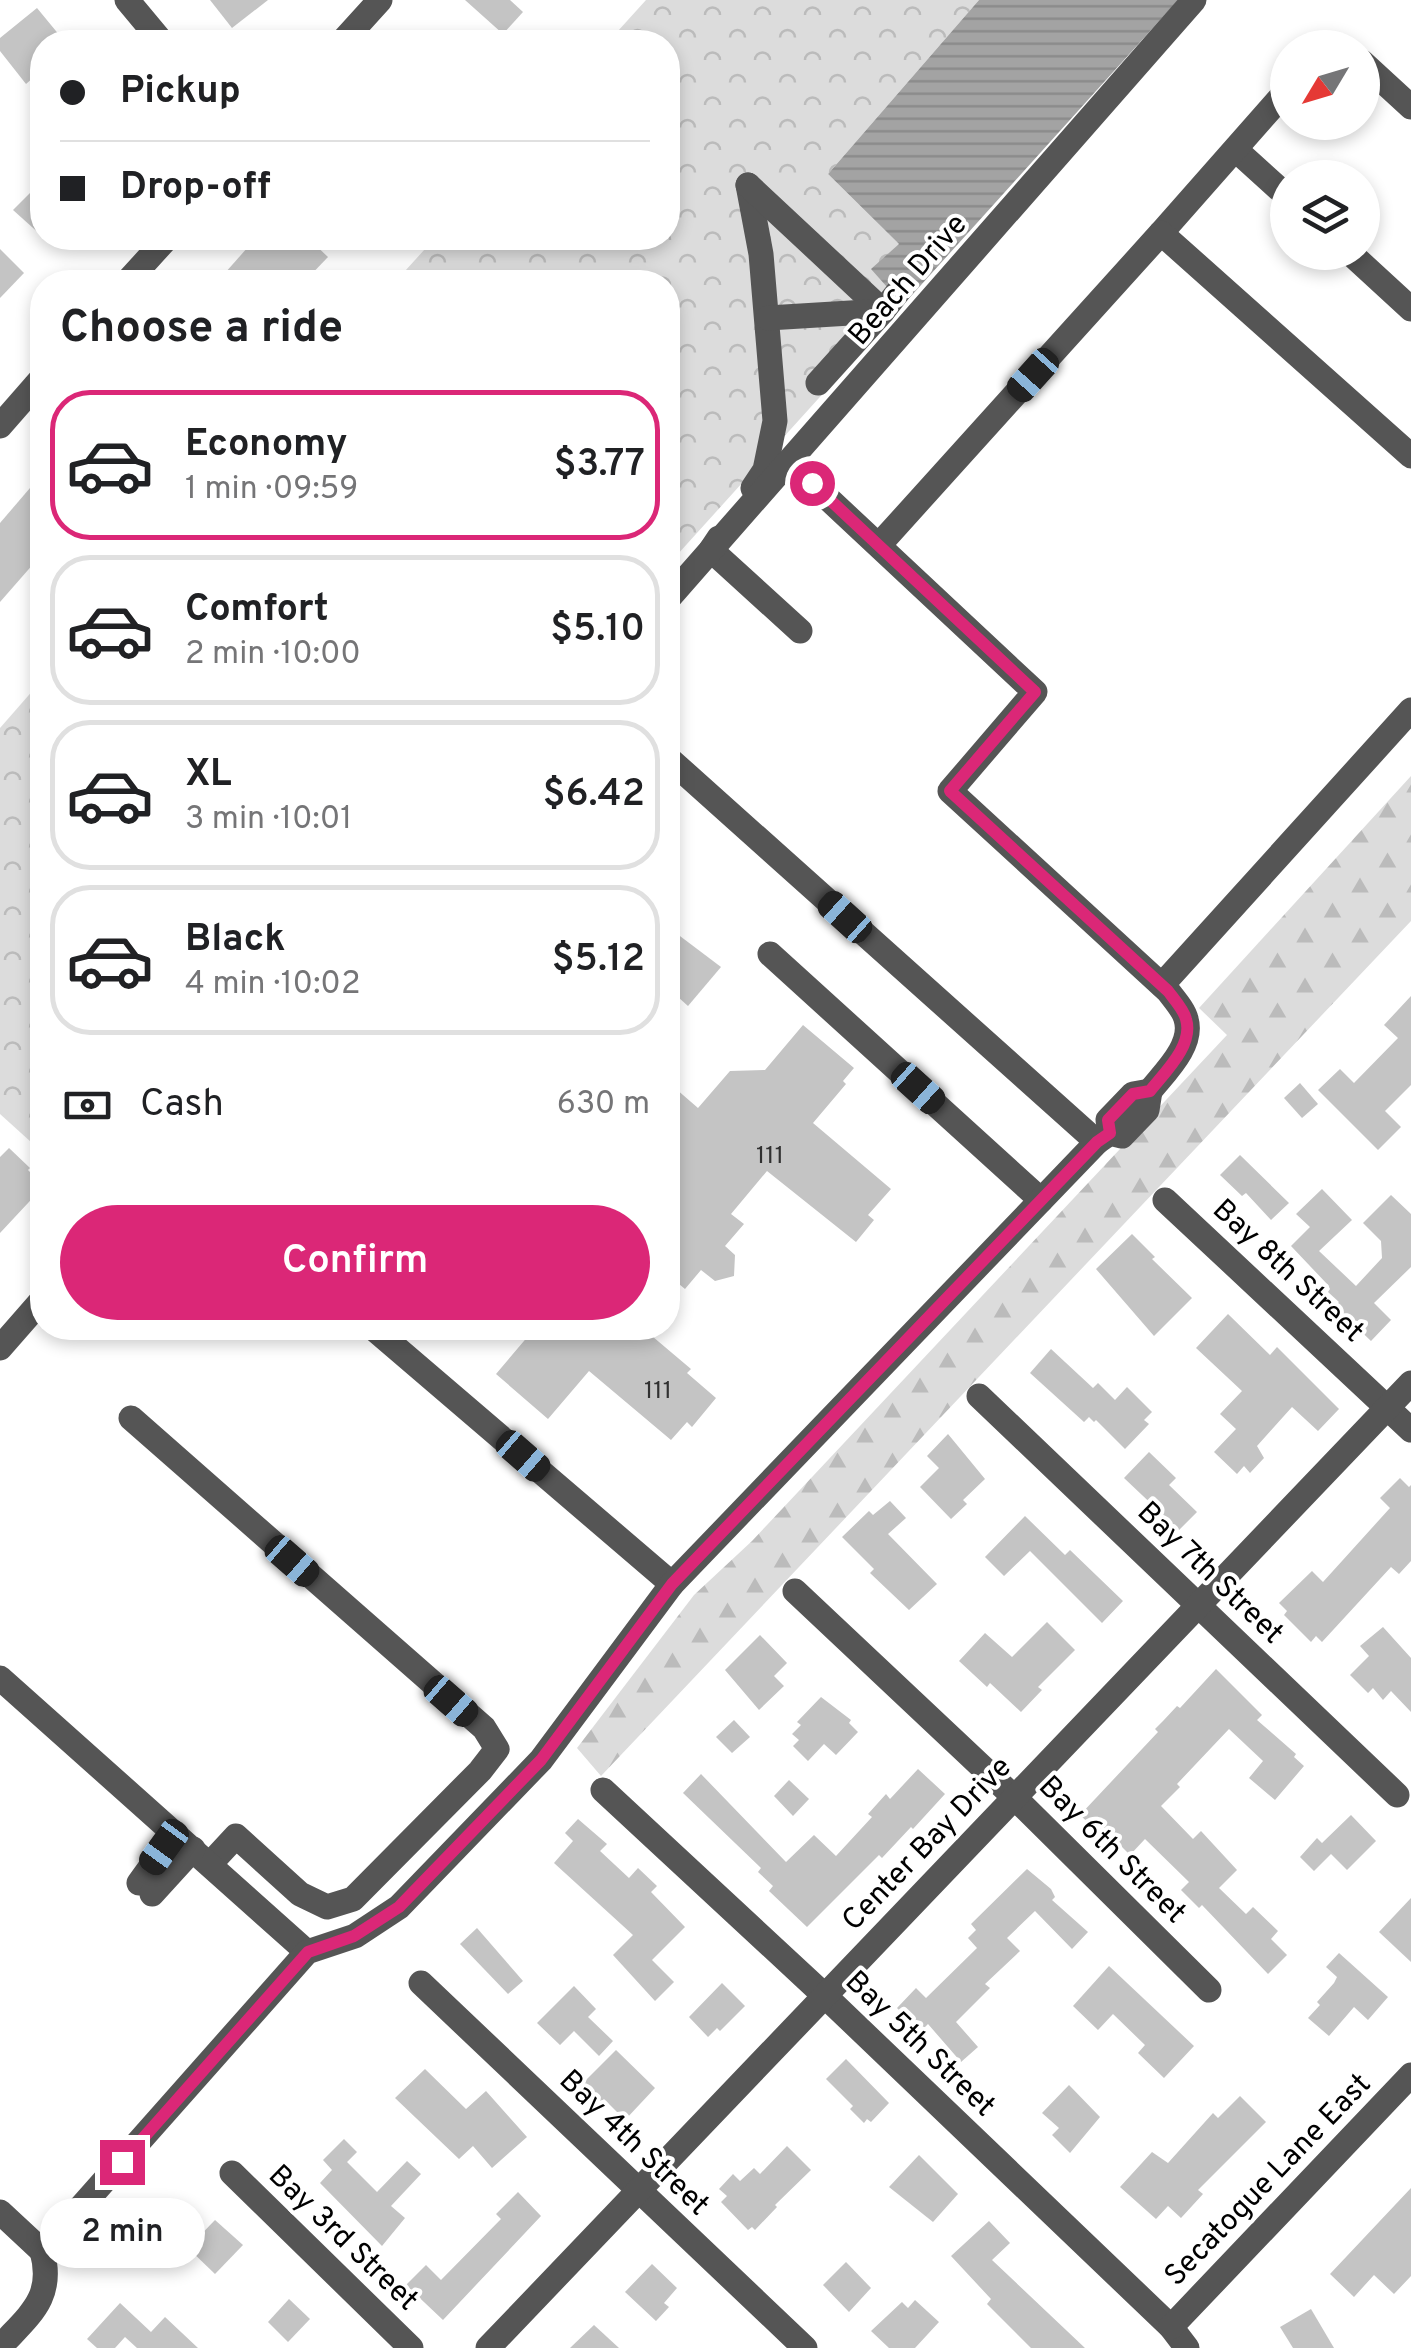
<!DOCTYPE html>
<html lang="en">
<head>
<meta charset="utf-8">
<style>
  :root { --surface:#fff; --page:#f6f6f6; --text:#202124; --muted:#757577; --line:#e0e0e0; --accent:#db2777 }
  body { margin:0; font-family:Overpass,sans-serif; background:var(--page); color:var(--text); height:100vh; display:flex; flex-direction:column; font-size:38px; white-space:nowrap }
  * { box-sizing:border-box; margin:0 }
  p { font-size:32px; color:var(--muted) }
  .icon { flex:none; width:55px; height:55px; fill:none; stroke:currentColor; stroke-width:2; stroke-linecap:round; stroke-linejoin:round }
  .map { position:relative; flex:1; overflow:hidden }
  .details { position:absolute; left:30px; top:270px; width:650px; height:1070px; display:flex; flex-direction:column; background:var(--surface); border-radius:40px; box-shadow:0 5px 15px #0003 }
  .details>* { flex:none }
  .top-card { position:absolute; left:30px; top:30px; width:650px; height:220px; border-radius:40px; box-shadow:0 5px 15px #0003; display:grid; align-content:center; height:220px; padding:0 30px; background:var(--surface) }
  .needle { width:65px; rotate:232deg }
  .tools { position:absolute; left:1270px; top:30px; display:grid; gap:20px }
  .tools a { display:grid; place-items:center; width:110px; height:110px; border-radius:50%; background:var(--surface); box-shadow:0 5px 15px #0003; font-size:50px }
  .end { position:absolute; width:45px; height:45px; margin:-22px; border:12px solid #db2777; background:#fff; box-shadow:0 0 0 5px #fff }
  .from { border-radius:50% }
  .bubble { position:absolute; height:70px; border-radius:35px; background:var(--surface); box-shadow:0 5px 15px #0003; font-size:32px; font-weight:600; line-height:70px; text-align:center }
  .car { position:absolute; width:30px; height:60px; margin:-30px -15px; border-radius:12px; box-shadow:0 0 8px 2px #0007; background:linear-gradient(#222 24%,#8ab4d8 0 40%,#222 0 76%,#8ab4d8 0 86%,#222 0) }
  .top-card b { display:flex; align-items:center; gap:35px; height:95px; font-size:38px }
  .top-card b+b { border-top:2px solid var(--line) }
  .top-card i { width:25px; height:25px; background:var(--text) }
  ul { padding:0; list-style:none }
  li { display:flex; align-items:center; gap:30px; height:150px; margin:0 20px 15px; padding:0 10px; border:5px solid var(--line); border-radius:40px }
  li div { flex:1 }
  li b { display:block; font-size:38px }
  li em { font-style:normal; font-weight:600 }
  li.active { border-color:var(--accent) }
  li>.icon { width:90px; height:90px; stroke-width:1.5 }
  h2 { padding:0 30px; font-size:45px; line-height:120px }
  .pay { display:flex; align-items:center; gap:25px; height:110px; padding:0 30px; font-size:38px }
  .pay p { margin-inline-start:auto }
  .action { display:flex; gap:20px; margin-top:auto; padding:20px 30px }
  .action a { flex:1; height:115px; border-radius:60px; background:var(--accent); color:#fff; font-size:40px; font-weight:600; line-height:115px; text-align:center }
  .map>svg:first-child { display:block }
</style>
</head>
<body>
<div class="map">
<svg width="1411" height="2348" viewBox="0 0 1411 2348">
  <defs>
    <pattern id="forest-firs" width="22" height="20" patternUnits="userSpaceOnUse" patternTransform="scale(2.5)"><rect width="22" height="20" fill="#dcdcdc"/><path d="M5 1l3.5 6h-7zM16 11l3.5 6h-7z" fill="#bbb"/></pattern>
    <pattern id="park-crowns" width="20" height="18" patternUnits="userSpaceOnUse" patternTransform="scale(2.5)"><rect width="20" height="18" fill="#dcdcdc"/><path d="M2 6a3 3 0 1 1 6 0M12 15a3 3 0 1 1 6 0" fill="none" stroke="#bbb"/></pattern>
    <pattern id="water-rules" width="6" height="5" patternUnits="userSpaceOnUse" patternTransform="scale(2.5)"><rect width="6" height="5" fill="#a3a3a3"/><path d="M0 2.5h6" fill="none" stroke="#8b8b8b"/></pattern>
  </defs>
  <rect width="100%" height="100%" fill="#fff"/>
  <!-- forest -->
  <path fill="url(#forest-firs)" d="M1411,776V921L601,1776L577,1748L694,1595L752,1541L1227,1035L1199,1008Z"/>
  <!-- park -->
  <g fill="url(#park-crowns)">
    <path d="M646,0H979L828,174L899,244L903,305L668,565V282H395L435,238H668V42H608Z"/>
    <path d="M42,680V1152L0,1114V728Z"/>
  </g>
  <!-- water -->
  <path fill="url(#water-rules)" d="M979,0H1178L903,305L871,269L899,244L828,174Z"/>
  <!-- building -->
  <g fill="#c4c4c4">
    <path d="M210,0H268L232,28Z"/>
    <path d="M465,0H510L523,12L503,34Z"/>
    <path d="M37,8L65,42H42V70L26,84L0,51V38Z"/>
    <path d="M42,181V236L13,210Z"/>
    <path d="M256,238H308L328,257L304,282H217Z"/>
    <path d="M0,249L24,273L0,298Z"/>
    <path d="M42,474V554L0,602V523Z"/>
    <path d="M668,927L721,967L688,1006L668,988Z"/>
    <path d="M1411,996V1085L1385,1111L1401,1127L1378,1150L1318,1090L1340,1069L1354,1083L1398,1038L1384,1025Z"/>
    <path d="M803,1025L854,1068L843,1081L846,1084L813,1123L891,1189L868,1215L874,1220L856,1242L767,1171L731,1214L744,1224L725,1246L735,1255L734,1276L715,1281L701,1270L685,1289L668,1275V1082L698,1108L730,1071L765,1070Z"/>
    <path d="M1300,1083L1318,1104L1302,1118L1284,1098Z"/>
    <path d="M9,1148L30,1168L28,1170L42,1184V1188L0,1233V1157Z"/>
    <path d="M1240,1155L1289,1203L1271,1220L1246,1193L1242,1196L1220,1175Z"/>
    <path d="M1322,1189L1352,1220L1319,1251L1356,1286L1382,1258L1381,1241L1363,1223L1391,1195L1411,1214V1267L1374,1303L1391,1320L1371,1341L1344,1315L1336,1305L1339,1302L1328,1292L1330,1289L1328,1285L1291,1246L1310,1227L1296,1214Z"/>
    <path d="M1132,1234L1155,1257L1152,1259L1192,1298L1154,1336L1096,1269Z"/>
    <path d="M1228,1314L1270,1355L1277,1347L1339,1409L1318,1431L1292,1407L1257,1446L1264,1458L1250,1473L1244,1466L1237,1474L1214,1452L1236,1429L1220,1414L1242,1391L1196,1348Z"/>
    <path d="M535,1328H633L643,1335L646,1331L691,1369L687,1373L716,1398L692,1427L687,1422L671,1440L589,1371L548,1419L496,1374Z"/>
    <path d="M1051,1349L1093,1388L1098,1383L1115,1400L1127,1387L1152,1412L1144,1420L1149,1424L1125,1449L1096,1420L1094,1422L1089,1417L1084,1422L1030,1373Z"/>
    <path d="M948,1434L985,1479L963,1500L967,1504L951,1519L920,1487L939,1468L927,1456Z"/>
    <path d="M1149,1452L1176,1478L1169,1485L1197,1512L1179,1530L1124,1478Z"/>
    <path d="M1400,1478L1409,1487L1411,1485V1561L1399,1574L1391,1567L1322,1642L1316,1636L1311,1642L1284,1615L1287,1611L1279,1603L1312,1571L1323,1582L1390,1508L1380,1498Z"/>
    <path d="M890,1501L906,1518L888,1534L937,1584L909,1610L870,1573L874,1569L842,1537L869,1511L873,1515Z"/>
    <path d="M1025,1516L1065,1555L1070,1550L1123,1601L1102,1623L1030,1551L1004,1576L985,1557Z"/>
    <path d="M1047,1622L1075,1650L1038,1687L1042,1690L1021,1712L990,1683L987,1687L959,1661L985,1633L1012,1657Z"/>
    <path d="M1383,1627L1411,1658V1712L1391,1691L1383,1700L1373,1688L1368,1693L1350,1675L1369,1656L1360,1646Z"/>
    <path d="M760,1635L787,1663L774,1676L784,1686L759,1710L725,1670Z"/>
    <path d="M1216,1669L1262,1715L1257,1720L1296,1754L1294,1757L1304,1766L1275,1800L1249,1778L1263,1761L1229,1729L1177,1784L1180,1787L1161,1806L1193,1839L1201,1831L1237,1870L1219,1888L1246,1914L1253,1907L1278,1931L1271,1939L1287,1955L1268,1974L1202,1905L1199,1908L1181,1890L1189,1882L1145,1839L1130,1855L1122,1847L1118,1851L1080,1815L1158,1732L1155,1729L1163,1721L1177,1706L1180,1708Z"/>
    <path d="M821,1697L851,1720L849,1723L858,1732L836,1755L824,1744L808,1761L793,1746L799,1740L792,1734L801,1725L797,1722Z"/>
    <path d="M734,1720L750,1737L732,1753L716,1737Z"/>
    <path d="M918,1769L945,1794L913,1829L911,1827L882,1858L879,1855L807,1927L769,1891L773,1886L758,1872L761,1868L683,1793L701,1774L786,1862L814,1835L836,1856L872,1817L868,1814L886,1794L890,1799Z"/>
    <path d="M789,1780L809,1799L793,1816L774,1796Z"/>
    <path d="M1351,1815L1376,1841L1347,1870L1331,1854L1314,1871L1300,1857L1317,1838L1322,1843Z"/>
    <path d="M578,1819L607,1844L600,1851L629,1878L638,1868L657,1886L651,1892L685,1927L652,1960L674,1982L655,2001L613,1955L633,1935L554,1863L573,1841L565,1833Z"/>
    <path d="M1027,1869L1051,1889L1055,1897L1052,1900L1088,1932L1072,1949L1035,1911L1007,1938L1020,1951L985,1984L990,1988L956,2022L978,2047L961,2062L928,2024L920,2032L897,2008L916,1988L926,1998L977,1948L968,1938L976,1930L971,1924Z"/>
    <path d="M1411,1898V1962L1379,1932Z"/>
    <path d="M477,1928L523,1981L508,1994L460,1944Z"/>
    <path d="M1339,1953L1388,1997L1368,2020L1354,2007L1329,2036L1308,2018L1320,2005L1317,2002L1334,1983L1337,1977L1326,1967Z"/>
    <path d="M1109,1966L1194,2046L1164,2078L1138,2053L1145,2045L1113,2014L1098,2030L1073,2006Z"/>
    <path d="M722,1983L745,2006L720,2031L717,2028L708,2037L689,2017Z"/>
    <path d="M574,1986L596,2009L588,2017L613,2041L599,2056L574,2031L560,2045L537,2023Z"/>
    <path d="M616,2050L655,2088L625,2120L604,2099L598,2104L580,2086Z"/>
    <path d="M846,2059L889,2103L871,2122L867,2119L864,2123L850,2109L853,2106L826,2079Z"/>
    <path d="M425,2069L466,2109L486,2091L527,2137L492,2168L473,2146L459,2159L395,2098Z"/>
    <path d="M1069,2085L1100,2117L1070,2153L1052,2135L1059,2128L1042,2113Z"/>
    <path d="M1240,2096L1266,2122L1198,2190L1203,2194L1181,2218L1168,2206L1156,2219L1120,2187L1152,2152L1168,2163L1213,2113L1218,2118Z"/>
    <path d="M344,2139L357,2152L347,2162L377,2192L407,2161L421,2174L391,2206L405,2218L382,2246L320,2183L332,2170L323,2160Z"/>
    <path d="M787,2146L811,2170L775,2205L777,2207L755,2230L752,2227L748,2230L721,2202L727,2196L719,2189L733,2174L740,2181L754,2168L760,2174Z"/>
    <path d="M919,2155L958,2194L933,2222L889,2187Z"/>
    <path d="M1411,2188V2276L1394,2294L1374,2275L1354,2297L1330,2274Z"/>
    <path d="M518,2192L541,2216L443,2320L406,2285L426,2265L441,2280L501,2219L496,2214Z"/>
    <path d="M215,2220L243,2245L215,2274L188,2248Z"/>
    <path d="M989,2221L1010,2243L992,2260L1085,2348H1031L987,2304L991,2299L951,2256Z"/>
    <path d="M846,2262L871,2288L849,2312L823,2285Z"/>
    <path d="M652,2264L677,2288L664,2303L669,2307L656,2321L625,2292Z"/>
    <path d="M289,2299L310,2319L288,2342L268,2322Z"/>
    <path d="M915,2300L939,2322L915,2348H889L871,2331L902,2302L908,2308Z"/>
    <path d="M120,2303L151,2332L165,2317L198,2348H137L125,2337L115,2348H97L87,2339Z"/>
    <path d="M1311,2309L1334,2348H1293L1280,2327Z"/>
    <path d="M594,2325L619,2348H570Z"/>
  </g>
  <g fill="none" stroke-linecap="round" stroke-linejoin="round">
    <!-- minor -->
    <g stroke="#555" stroke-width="25">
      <path d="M127,0L162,42"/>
      <path d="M342,42L380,0"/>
      <path d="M1362,62L1411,107"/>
      <path d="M1236,150L1288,197"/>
      <path d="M748,185L761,254L775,421L765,470L753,488"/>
      <path d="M748,185L883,311L818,383"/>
      <path d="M1161,233L1288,89"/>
      <path d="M1349,252L1411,309"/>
      <path d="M127,282L167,238"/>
      <path d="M768,318L883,311L901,288"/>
      <path d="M0,426L42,378"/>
      <path d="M790,463L1035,692L950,791L1168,991C1174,999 1184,1010 1186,1019C1194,1045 1165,1072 1150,1091"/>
      <path d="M719,538L711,550L800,631"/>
      <path d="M879,545L1161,233L1411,456"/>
      <path d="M668,599L1194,0"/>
      <path d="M770,954L1041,1200"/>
      <path d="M1162,985L1411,710"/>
      <path d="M1097,1142L1110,1133L1122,1136L1147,1110L1150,1091L1133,1094L1108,1120L1110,1133"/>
      <path d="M1165,1200L1411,1430"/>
      <path d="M373,1328L672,1584"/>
      <path d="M0,1348L42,1300"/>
      <path d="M979,1396L1397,1795"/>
      <path d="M131,1418L484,1728L497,1749L480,1771L353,1899L327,1907L300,1894L236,1836L210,1864"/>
      <path d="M795,1591L1015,1798L1209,1990"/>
      <path d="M0,1678L307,1952"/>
      <path d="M603,1790L825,1996L1171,2327L1187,2348"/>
      <path d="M139,1883L175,1833"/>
      <path d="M152,1894L193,1849"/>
      <path d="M421,1983L805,2348"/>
      <path d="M232,2173L411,2348"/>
      <path d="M0,2212L42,2251"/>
      <path d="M1171,2327L1411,2075"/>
      <path d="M0,2347C29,2315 55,2298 42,2251L307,1952L355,1936L399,1907L541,1760L672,1584L1097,1142L668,758"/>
      <path d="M488,2348L1411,1383"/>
    </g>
  </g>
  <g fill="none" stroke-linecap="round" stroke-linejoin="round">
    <!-- route -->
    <path stroke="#db2777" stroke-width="12" d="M122,2162L308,1952L354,1936L399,1907L541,1760L672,1584L1097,1142L1110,1133L1108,1120L1133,1094L1150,1091C1165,1072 1194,1045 1186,1019C1184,1010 1174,999 1168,991L950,791L1035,692L812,483"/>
  </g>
  <g text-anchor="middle" stroke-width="8" stroke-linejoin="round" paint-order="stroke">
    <!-- number labels -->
    <g font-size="25" fill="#313131">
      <text x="770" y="1163">111</text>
      <text x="658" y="1398">111</text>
    </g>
    <!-- street labels -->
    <g font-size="30" fill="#000" stroke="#fff">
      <text transform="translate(907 279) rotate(-49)" y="10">Beach Drive</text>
      <text transform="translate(1289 1270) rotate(43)" y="10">Bay 8th Street</text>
      <text transform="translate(1211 1572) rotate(44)" y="10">Bay 7th Street</text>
      <text transform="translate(926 1843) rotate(-46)" y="10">Center Bay Drive</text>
      <text transform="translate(1113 1849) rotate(45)" y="10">Bay 6th Street</text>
      <text transform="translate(921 2043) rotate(44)" y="10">Bay 5th Street</text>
      <text transform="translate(635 2142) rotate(44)" y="10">Bay 4th Street</text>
      <text transform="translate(1267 2179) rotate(-46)" y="10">Secatogue Lane East</text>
      <text transform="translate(344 2237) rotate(44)" y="10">Bay 3rd Street</text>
    </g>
  </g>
</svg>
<div class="tools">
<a><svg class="needle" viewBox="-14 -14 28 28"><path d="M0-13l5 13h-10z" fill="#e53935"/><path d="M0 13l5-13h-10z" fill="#757577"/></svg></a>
<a><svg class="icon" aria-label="layers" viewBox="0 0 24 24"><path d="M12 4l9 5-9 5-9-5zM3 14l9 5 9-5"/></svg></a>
</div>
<i class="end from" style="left:812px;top:483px"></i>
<i class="end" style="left:122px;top:2162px"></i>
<div class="bubble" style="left:40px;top:2198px;width:165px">2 min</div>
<i class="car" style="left:1033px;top:375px;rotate:222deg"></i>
<i class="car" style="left:845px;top:917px;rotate:312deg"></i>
<i class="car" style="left:918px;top:1088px;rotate:132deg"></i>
<i class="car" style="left:523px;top:1456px;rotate:131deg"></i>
<i class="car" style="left:292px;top:1561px;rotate:131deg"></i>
<i class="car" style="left:451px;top:1701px;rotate:131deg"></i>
<i class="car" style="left:164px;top:1847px;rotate:216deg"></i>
<div class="top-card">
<b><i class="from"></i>Pickup</b>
<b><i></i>Drop-off</b>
</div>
<section class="details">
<h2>Choose a ride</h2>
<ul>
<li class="active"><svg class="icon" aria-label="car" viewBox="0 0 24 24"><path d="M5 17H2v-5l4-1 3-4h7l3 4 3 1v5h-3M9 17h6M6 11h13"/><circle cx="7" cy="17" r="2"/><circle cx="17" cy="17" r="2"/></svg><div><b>Economy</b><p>1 min · 09:59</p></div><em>$3.77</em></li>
<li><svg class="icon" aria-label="car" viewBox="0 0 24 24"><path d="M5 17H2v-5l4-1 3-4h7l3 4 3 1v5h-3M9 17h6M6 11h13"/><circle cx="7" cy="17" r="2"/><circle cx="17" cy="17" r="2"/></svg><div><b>Comfort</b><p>2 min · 10:00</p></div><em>$5.10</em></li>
<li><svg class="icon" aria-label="car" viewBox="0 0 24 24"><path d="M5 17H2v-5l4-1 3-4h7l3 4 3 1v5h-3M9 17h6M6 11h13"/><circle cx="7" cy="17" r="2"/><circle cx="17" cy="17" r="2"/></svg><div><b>XL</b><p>3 min · 10:01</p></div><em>$6.42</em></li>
<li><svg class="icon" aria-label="car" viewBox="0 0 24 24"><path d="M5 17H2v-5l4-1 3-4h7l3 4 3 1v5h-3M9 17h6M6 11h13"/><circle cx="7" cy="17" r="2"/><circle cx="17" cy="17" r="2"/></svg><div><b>Black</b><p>4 min · 10:02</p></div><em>$5.12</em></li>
</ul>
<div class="pay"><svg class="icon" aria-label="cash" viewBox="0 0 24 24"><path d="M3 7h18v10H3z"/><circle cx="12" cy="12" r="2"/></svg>Cash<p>630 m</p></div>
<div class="action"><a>Confirm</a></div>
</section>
</div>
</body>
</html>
